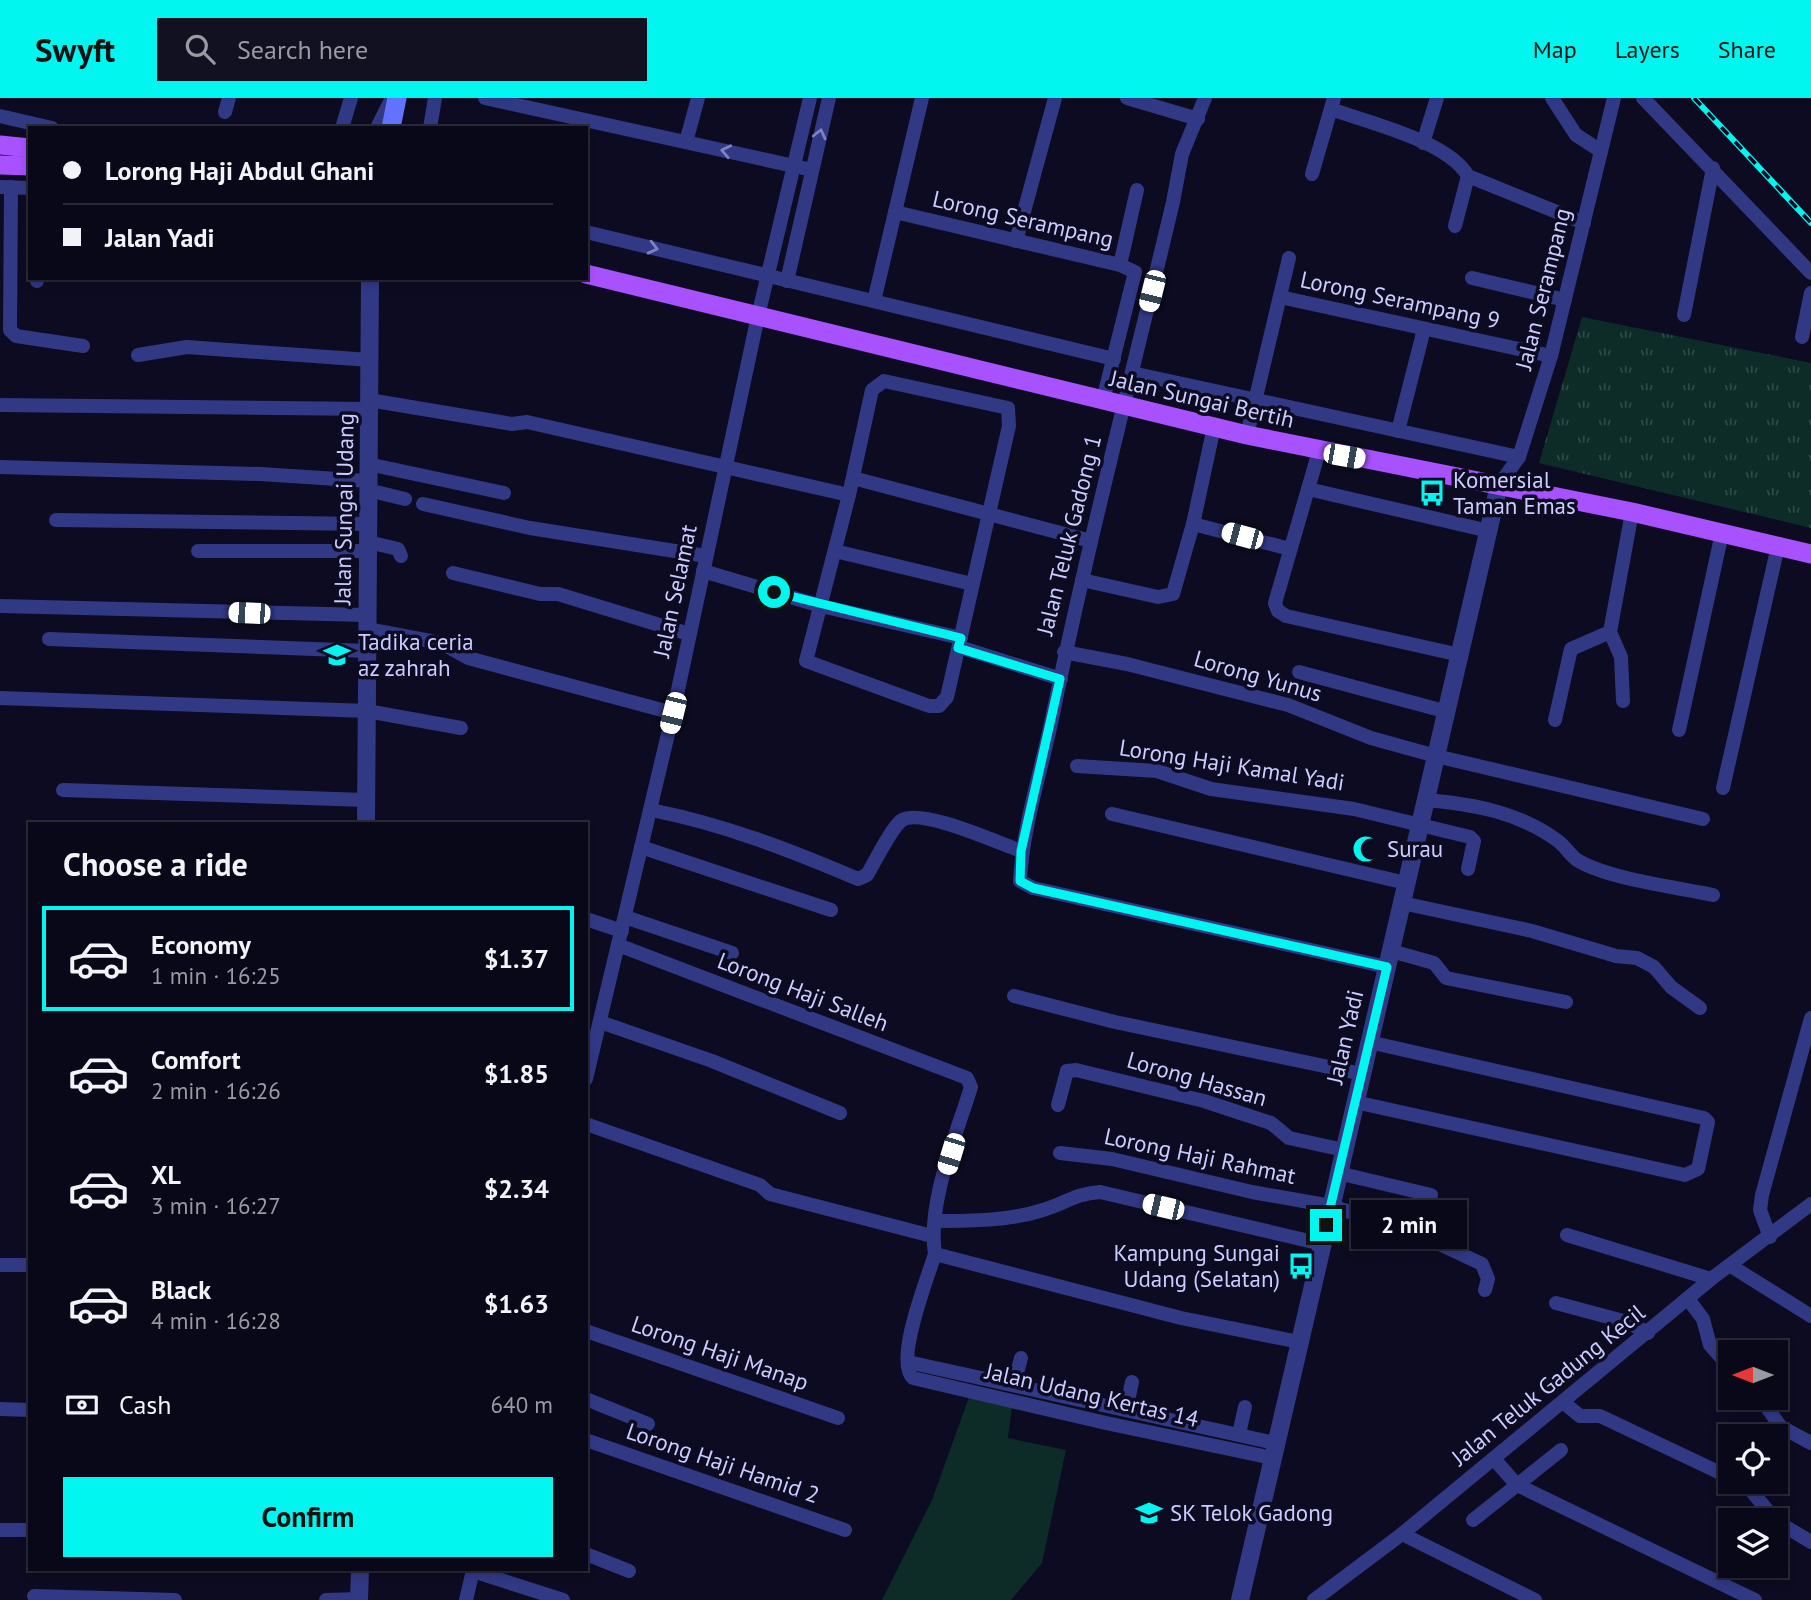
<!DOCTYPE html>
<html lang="en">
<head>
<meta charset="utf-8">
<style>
  :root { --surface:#090819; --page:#121122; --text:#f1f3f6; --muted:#999aa2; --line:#292938; --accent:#00f6ee }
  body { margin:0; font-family:"PT Sans",sans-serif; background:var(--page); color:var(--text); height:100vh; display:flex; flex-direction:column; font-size:26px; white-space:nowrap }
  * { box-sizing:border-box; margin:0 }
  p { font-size:23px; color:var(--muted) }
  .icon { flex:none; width:38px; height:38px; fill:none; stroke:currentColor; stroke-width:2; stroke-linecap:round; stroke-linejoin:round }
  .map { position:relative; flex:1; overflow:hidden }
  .panel { position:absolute; left:28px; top:724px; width:560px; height:749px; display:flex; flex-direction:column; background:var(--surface); border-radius:0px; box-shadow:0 4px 10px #0003,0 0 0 2px var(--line) }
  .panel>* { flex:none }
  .guide { position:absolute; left:28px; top:28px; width:560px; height:154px; border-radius:0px; box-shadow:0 4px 10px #0003,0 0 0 2px var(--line); display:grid; align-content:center; height:154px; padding:0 35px; background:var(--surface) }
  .needle { width:46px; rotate:270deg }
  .controls { position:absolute; left:1718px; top:1242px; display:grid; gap:14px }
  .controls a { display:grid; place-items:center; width:70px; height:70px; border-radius:0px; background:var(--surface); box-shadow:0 4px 10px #0003,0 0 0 2px var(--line); font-size:35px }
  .end { position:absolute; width:32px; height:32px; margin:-16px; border:9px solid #00f6ee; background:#111; box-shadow:0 0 0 4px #111 }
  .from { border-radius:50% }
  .bubble { position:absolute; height:49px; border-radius:0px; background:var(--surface); box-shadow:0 4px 10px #0003,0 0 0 2px var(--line); font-size:23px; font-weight:700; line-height:49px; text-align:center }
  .car { position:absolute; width:21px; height:42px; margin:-21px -10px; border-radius:9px; box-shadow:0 0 5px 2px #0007; background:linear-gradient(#fff 24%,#345 0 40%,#fff 0 76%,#345 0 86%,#fff 0) }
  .guide b { display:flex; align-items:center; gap:24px; height:66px; font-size:26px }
  .guide b+b { border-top:2px solid var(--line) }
  .guide i { width:18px; height:18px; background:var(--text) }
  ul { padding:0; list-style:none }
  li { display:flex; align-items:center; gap:21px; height:105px; margin:0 14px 10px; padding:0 21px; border:4px solid transparent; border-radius:0px }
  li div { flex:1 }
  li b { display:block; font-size:26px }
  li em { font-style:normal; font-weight:700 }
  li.selected { border-color:var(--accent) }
  li>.icon { width:63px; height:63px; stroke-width:1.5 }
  h2 { padding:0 35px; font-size:32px; line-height:84px }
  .pay { display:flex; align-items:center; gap:18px; height:77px; padding:0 35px; font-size:26px }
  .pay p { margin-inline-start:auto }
  .action { display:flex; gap:14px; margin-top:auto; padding:14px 35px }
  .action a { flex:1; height:80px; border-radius:0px; background:var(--accent); color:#111; font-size:28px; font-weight:700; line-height:80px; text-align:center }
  header { display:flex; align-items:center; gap:42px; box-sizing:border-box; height:98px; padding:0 35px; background:var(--accent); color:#111 }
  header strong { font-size:33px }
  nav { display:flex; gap:38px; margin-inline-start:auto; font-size:24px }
  .search { width:490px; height:63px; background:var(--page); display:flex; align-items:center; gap:18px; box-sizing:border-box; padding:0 24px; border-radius:0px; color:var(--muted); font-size:26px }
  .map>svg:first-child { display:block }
</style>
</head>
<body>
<header>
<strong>Swyft</strong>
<div class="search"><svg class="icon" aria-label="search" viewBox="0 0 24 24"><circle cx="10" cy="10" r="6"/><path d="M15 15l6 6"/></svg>Search here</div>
<nav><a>Map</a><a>Layers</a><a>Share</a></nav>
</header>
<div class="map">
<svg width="1811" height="1502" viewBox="0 0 1811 1502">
  <defs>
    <pattern id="grass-tufts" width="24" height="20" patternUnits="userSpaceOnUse" patternTransform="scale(1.75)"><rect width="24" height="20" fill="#0d2c27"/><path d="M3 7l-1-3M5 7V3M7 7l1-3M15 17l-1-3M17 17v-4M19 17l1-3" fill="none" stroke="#2f4947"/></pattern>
  </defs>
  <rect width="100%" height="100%" fill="#0c0b21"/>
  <!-- grass -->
  <path fill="url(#grass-tufts)" d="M1582,219L1811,265V430L1539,365Z"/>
  <!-- pitch -->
  <path fill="#0d2c27" d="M969,1299L1012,1308L1008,1340L1066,1352L1042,1465L1011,1502H882L932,1402Z"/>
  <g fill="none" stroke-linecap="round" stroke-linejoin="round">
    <!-- minor -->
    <g stroke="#313985" stroke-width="14">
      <path d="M485,0L812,72"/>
      <path d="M1127,0L1198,21"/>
      <path d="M1205,0L1182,56L1173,104C1133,273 1089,441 1054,611C1043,668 1023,725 1020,783L1033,790L1387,869"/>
      <path d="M1552,0L1576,37L1601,53"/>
      <path d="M1643,0L1811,175"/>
      <path d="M1331,11C1369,25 1448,43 1468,78L1584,125"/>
      <path d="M225,14L229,0"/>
      <path d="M0,18L52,30"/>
      <path d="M342,30L351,0"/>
      <path d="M377,30L392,0"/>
      <path d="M430,30L435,0"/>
      <path d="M686,44L698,0"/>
      <path d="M1423,45L1437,0"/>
      <path d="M1312,76L1334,0"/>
      <path d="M0,89L30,90"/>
      <path d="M11,89L10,232L16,238L83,248"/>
      <path d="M895,114L1120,167L1135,174L1103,302"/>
      <path d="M1455,128L1468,78"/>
      <path d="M586,134L1114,261"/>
      <path d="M1016,143L1055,0"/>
      <path d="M1120,167L1137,92"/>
      <path d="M1472,180L1565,202"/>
      <path d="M37,183V180"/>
      <path d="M787,183L829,0"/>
      <path d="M1280,199L1551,258"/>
      <path d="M874,203L922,0"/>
      <path d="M1684,217L1713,70"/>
      <path d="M1802,239L1811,195"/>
      <path d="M138,257L187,249L370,262"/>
      <path d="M1132,275L1519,359"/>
      <path d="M884,283L1008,310L1009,328L947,599L939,608H929L806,563L849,397L872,292Z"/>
      <path d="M369,302L512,326L527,324L849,397"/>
      <path d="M0,307L369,311"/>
      <path d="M1398,333L1424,231"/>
      <path d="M1247,337L1289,160"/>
      <path d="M1319,353L1275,505L1278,513L1286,518L1460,557"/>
      <path d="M368,366L504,395"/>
      <path d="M0,369L260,376L368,383"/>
      <path d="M853,380L1091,443"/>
      <path d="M1499,387L1519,359L1551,258L1614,0"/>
      <path d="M1308,391L1489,433"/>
      <path d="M368,392L405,401"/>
      <path d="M423,406L530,430L706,458"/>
      <path d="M56,422L368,426"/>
      <path d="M1193,426L1290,451"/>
      <path d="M368,444L398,451L401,458"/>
      <path d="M198,453H368"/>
      <path d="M835,453L972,486"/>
      <path d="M703,473L821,508L961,540"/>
      <path d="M453,475L540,496H558L689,536"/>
      <path d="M1082,482L1158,499L1173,496L1193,426L1214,329"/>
      <path d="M0,508L367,517"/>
      <path d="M367,531L441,545L468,560L673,615"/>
      <path d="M49,541L367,553"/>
      <path d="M959,549L1061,581"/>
      <path d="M1064,554L1127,566L1288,607L1371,640L1436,658L1703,721"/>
      <path d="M1299,574L1444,613"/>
      <path d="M0,600L367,613L461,630"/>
      <path d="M1623,603L1621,559L1610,534L1632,414"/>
      <path d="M1555,622L1571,551L1610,534"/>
      <path d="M1679,632L1722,435"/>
      <path d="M1077,668L1157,673L1211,691L1354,711L1470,739L1474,743L1468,771"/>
      <path d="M1723,690L1778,448"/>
      <path d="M63,692L366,702"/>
      <path d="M1426,702C1473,706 1519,714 1558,743C1565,748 1570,757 1577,762C1608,781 1676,789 1713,797"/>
      <path d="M651,712C723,726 790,752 858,781L867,777C875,764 891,730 902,722C922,710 998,745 1021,753"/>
      <path d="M1112,716L1406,785"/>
      <path d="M641,749L831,812"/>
      <path d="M1402,805L1532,833L1616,858L1637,860L1654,869L1671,889L1700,910"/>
      <path d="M625,819L732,855"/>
      <path d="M586,821L622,833"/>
      <path d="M618,847L967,980L971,989C956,1038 927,1105 935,1156L1181,1220L1299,1244"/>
      <path d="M1391,853L1434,865L1446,880L1566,904"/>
      <path d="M1014,898L1115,924L1362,976"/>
      <path d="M600,924L712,963L840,1015"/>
      <path d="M586,981L673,615L758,218L810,0"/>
      <path d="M1355,1004L1685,1077L1698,1071L1708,1024L1704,1020L1369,944"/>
      <path d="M1058,1007L1067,973L1076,972L1204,1003L1271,1025L1289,1040L1344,1052"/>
      <path d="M586,1026L760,1087L770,1096L932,1138"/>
      <path d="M1060,1055L1112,1061L1252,1094L1331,1108L1418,1136L1427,1124L1431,1097L1338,1075"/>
      <path d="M935,1123C970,1123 1009,1123 1043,1112C1067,1105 1073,1096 1100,1094L1322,1146"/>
      <path d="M1418,1136L1482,1166L1488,1181L1485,1192"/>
      <path d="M1567,1137L1711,1181"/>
      <path d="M1770,1139L1760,1112L1762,1097L1811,920"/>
      <path d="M935,1156C928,1179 894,1263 913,1280L1106,1325L1272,1360"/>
      <path d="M0,1167H30"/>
      <path d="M1731,1168L1811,1218"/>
      <path d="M1688,1201L1703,1221L1710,1247L1731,1271"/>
      <path d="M1556,1205L1627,1224L1648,1235"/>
      <path d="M586,1233L838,1320"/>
      <path d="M908,1264L1275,1345"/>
      <path d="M1014,1286L1021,1260"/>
      <path d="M1760,1300L1781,1329L1811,1345"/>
      <path d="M586,1301L648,1326"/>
      <path d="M1564,1305L1580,1318H1600L1731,1380"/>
      <path d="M0,1311L30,1312"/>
      <path d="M1126,1312L1132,1284"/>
      <path d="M1239,1336L1245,1309"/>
      <path d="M586,1342L845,1432"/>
      <path d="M1494,1361L1517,1387L1755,1502"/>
      <path d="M1738,1384L1750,1391L1776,1423"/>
      <path d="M1473,1422L1561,1352"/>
      <path d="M1776,1423L1811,1444"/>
      <path d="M0,1432H30"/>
      <path d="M1402,1436L1535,1502"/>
      <path d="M586,1456L629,1473"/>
      <path d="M473,1473L563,1502"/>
      <path d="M34,1498L175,1502"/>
      <path d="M326,1502L359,1501"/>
      <path d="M466,1502L473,1472"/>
      <path d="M1314,1502L1402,1436L1711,1181L1811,1106"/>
    </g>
    <!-- tertiary -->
    <g stroke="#313985" stroke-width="18">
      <path d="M366,726L370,180"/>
      <path d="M359,1502L360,1472"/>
      <path d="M1240,1502L1499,387"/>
    </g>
    <!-- secondary -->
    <path stroke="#6273ff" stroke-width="19" d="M391,30L397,0"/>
    <!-- primary -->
    <g stroke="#a852ff" stroke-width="19">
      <path d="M0,47L30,50"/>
      <path d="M0,67L30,68"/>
      <path d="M586,176L1247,337L1632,414L1811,456"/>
    </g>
    <!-- rail casing -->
    <g stroke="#00f6ee" stroke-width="6">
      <path id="rail" d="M1694,0L1811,125"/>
    </g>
    <!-- rail -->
    <use href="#rail" stroke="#0c0b21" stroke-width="3.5" stroke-dasharray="10" stroke-linecap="butt"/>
  </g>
  <!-- one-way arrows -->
  <defs><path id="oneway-chevron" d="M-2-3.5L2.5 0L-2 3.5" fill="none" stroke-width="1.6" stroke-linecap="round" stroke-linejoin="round" transform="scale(1.75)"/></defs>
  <g stroke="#7e82c2">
    <use href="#oneway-chevron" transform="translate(820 36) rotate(-77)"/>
    <use href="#oneway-chevron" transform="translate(726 53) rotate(-168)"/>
    <use href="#oneway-chevron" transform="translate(653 150) rotate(14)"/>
  </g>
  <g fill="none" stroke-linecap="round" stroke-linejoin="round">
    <!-- route -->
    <path stroke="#00f6ee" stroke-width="9" d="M774,494L961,540L958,550L1060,581L1021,753L1020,783L1033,790L1387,869L1326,1127"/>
  </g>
  <!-- icons -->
  <defs>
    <g id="bus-bare" transform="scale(2.1)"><path d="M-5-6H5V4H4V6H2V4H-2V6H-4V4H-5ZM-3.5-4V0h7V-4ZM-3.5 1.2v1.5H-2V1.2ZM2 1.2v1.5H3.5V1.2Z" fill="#00f6ee" stroke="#0c0b21" stroke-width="2.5" paint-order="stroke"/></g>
    <g id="school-bare" transform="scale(2.1)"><path d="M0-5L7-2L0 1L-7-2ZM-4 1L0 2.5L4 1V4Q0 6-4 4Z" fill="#00f6ee" stroke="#0c0b21" stroke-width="2.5" paint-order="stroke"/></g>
    <g id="mosque-bare" transform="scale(2.1)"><path d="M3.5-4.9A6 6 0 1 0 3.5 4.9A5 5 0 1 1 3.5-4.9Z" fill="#00f6ee" stroke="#0c0b21" stroke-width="2.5" paint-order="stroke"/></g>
  </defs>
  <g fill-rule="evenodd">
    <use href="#bus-bare" x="1432" y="395"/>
    <use href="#school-bare" x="337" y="557"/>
    <use href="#mosque-bare" x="1366" y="751"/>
    <use href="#bus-bare" x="1301" y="1168"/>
    <use href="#school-bare" x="1149" y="1415"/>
  </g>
  <g text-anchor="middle" stroke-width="7" stroke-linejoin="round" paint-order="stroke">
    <!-- street labels -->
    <g font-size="23" fill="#cbccff" stroke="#0c0b21">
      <text transform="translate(1023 121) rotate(13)" y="8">Lorong Serampang</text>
      <text transform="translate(1543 191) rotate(-76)" y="8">Jalan Serampang</text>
      <text transform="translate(1400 202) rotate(12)" y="8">Lorong Serampang 9</text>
      <text transform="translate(1202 301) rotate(13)" y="8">Jalan Sungai Bertih</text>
      <text transform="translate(344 411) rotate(-89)" y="8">Jalan Sungai Udang</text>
      <text transform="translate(1069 437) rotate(-76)" y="8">Jalan Teluk Gadong 1</text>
      <text transform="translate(675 493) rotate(-78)" y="8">Jalan Selamat</text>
      <text transform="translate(1258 578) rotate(16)" y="8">Lorong Yunus</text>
      <text transform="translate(1232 667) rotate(9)" y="8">Lorong Haji Kamal Yadi</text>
      <text transform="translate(803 894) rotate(21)" y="8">Lorong Haji Salleh</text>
      <text transform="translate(1345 939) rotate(-77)" y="8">Jalan Yadi</text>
      <text transform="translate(1197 981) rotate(16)" y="8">Lorong Hassan</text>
      <text transform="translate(1200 1058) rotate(12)" y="8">Lorong Haji Rahmat</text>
      <text transform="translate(720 1255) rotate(19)" y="8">Lorong Haji Manap</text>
      <text transform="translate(1548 1287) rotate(-39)" y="8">Jalan Teluk Gadung Kecil</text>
      <text transform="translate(1092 1297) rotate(13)" y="8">Jalan Udang Kertas 14</text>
      <text transform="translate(723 1365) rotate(19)" y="8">Lorong Haji Hamid 2</text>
    </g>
    <!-- poi labels -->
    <g font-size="23" fill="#cbccff" stroke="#0c0b21" text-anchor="start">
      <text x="1453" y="390">Komersial<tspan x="1453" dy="26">Taman Emas</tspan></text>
      <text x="358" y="552">Tadika ceria<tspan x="358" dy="26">az zahrah</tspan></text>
      <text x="1387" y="759">Surau</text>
      <text x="1280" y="1163" text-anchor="end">Kampung Sungai<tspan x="1280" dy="26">Udang (Selatan)</tspan></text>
      <text x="1170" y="1423">SK Telok Gadong</text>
    </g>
  </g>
</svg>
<div class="controls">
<a><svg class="needle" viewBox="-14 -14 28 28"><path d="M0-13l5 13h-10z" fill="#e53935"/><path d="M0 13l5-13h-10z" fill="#999aa2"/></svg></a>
<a><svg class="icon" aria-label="locate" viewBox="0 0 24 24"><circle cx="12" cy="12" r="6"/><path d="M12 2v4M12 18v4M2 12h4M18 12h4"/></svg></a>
<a><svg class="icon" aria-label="layers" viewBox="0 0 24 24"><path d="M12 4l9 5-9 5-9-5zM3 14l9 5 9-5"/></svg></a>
</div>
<i class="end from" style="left:774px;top:494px"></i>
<i class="end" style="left:1326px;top:1127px"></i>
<div class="bubble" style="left:1351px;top:1102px;width:116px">2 min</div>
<i class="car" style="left:1152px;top:193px;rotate:194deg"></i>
<i class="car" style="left:1344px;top:358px;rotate:100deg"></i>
<i class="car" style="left:1242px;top:438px;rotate:285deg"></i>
<i class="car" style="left:249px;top:515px;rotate:272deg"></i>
<i class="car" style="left:673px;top:615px;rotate:194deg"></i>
<i class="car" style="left:951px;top:1056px;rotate:197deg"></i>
<i class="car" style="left:1163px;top:1109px;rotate:283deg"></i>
<div class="guide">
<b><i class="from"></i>Lorong Haji Abdul Ghani</b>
<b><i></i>Jalan Yadi</b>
</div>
<section class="panel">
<h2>Choose a ride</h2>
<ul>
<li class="selected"><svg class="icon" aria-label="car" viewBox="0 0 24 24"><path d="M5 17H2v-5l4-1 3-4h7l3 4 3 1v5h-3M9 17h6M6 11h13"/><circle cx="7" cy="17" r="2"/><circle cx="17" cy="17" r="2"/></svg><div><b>Economy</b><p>1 min · 16:25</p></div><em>$1.37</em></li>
<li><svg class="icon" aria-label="car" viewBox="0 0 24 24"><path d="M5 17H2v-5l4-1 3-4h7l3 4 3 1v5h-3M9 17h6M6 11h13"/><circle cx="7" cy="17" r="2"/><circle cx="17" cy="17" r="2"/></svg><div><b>Comfort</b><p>2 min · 16:26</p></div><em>$1.85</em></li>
<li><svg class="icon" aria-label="car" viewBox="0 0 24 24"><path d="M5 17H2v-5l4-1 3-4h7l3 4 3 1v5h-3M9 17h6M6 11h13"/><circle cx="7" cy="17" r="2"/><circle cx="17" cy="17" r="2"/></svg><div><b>XL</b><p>3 min · 16:27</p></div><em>$2.34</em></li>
<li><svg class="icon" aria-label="car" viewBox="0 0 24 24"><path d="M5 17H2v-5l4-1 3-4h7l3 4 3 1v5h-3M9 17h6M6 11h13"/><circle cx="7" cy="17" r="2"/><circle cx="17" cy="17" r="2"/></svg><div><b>Black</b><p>4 min · 16:28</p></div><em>$1.63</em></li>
</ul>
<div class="pay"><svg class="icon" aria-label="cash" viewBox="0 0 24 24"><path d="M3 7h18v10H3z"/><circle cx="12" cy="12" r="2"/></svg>Cash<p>640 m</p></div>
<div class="action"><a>Confirm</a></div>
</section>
</div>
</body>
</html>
